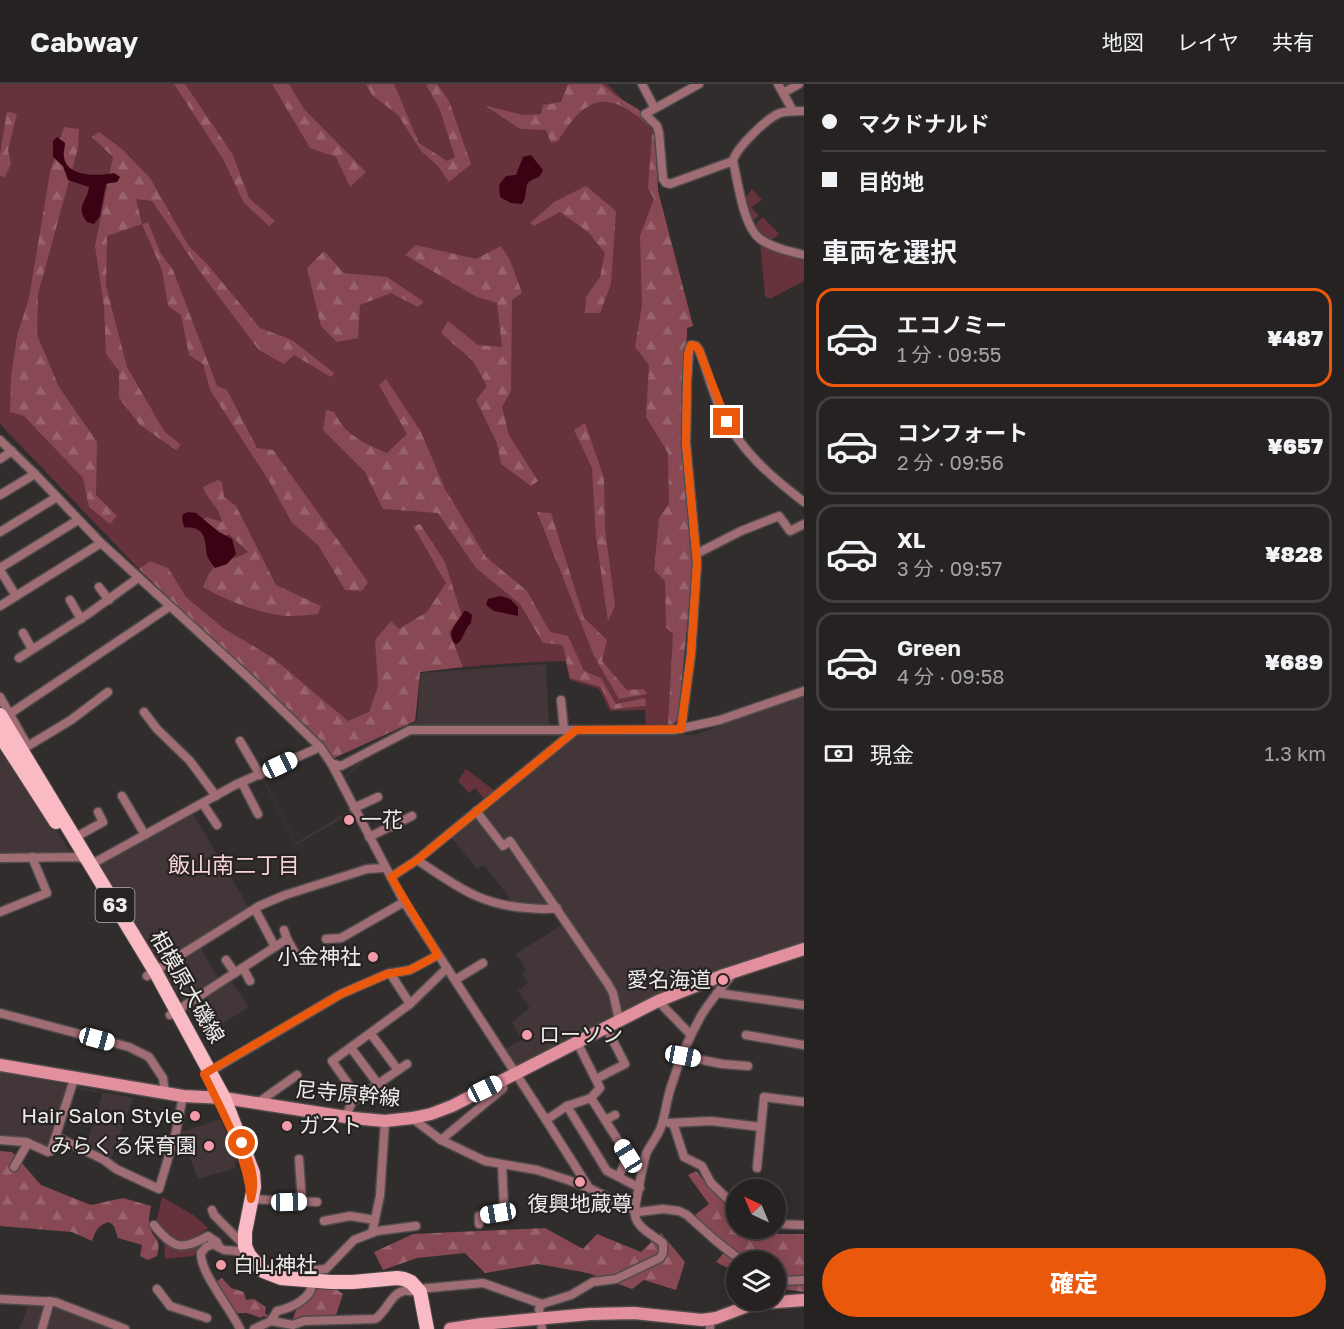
<!DOCTYPE html>
<html lang="ja">
<head>
<meta charset="utf-8">
<style>
  :root { --surface:#262222; --page:#2e2a2a; --text:#f1f3f6; --muted:#a4a4a5; --line:#423f40; --accent:#ea580c }
  body { margin:0; font-family:"Golos Text","Noto Sans JP",sans-serif; background:var(--page); color:var(--text); height:100vh; display:flex; flex-direction:column; font-size:22px; white-space:nowrap }
  * { box-sizing:border-box; margin:0 }
  p { font-size:20px; color:var(--muted) }
  .icon { flex:none; width:33px; height:33px; fill:none; stroke:currentColor; stroke-width:2; stroke-linecap:round; stroke-linejoin:round }
  .map { position:relative; flex:1; overflow:hidden }
  .details { display:flex; flex-direction:column; background:var(--surface); width:540px }
  .details>* { flex:none }
  .top-card { display:grid; align-content:center; height:132px; padding:0 18px; background:var(--surface) }
  .needle { width:39px; rotate:316deg }
  .fabs { position:absolute; left:726px; top:1095px; display:grid; gap:12px }
  .fabs a { display:grid; place-items:center; width:60px; height:60px; border-radius:50%; background:var(--surface); box-shadow:0 3px 15px #0003,0 0 0 2px var(--line); font-size:30px }
  .end { position:absolute; width:27px; height:27px; margin:-14px; border:8px solid #ea580c; background:#fff; box-shadow:0 0 0 3px #fff }
  .from { border-radius:50% }
  .car { position:absolute; width:18px; height:36px; margin:-18px -9px; border-radius:8px; box-shadow:0 0 4px 2px #0007; background:linear-gradient(#fff 24%,#345 0 40%,#fff 0 76%,#345 0 86%,#fff 0) }
  .top-card b { display:flex; align-items:center; gap:21px; height:57px; font-size:22px }
  .top-card b+b { border-top:2px solid var(--line) }
  .top-card i { width:15px; height:15px; background:var(--text) }
  ul { padding:0; list-style:none }
  li { display:flex; align-items:center; gap:18px; height:99px; margin:0 12px 9px; padding:0 6px; border:3px solid var(--line); border-radius:18px }
  li div { flex:1 }
  li b { display:block; font-size:22px }
  li em { font-style:normal; font-weight:800 }
  li.current { border-color:var(--accent) }
  li>.icon { width:54px; height:54px; stroke-width:1.5 }
  h2 { padding:0 18px; font-size:27px; line-height:72px }
  .pay { display:flex; align-items:center; gap:15px; height:66px; padding:0 18px; font-size:22px }
  .pay p { margin-inline-start:auto }
  .primary-button { display:flex; gap:12px; margin-top:auto; padding:12px 18px }
  .primary-button a { flex:1; height:69px; border-radius:36px; background:var(--accent); color:#fff; font-size:24px; font-weight:800; line-height:69px; text-align:center }
  header { display:flex; align-items:center; gap:36px; box-sizing:border-box; height:84px; padding:0 30px; background:var(--surface); border-bottom:2px solid var(--line) }
  header strong { font-size:28px }
  nav { display:flex; gap:33px; margin-inline-start:auto; font-size:21px }
  main { display:flex; flex:1; min-height:0 }
  .map>svg:first-child { display:block }
</style>
</head>
<body>
<header>
<strong>Cabway</strong>
<nav><a>地図</a><a>レイヤ</a><a>共有</a></nav>
</header>
<main>
<div class="map">
<svg width="804" height="1245" viewBox="0 0 804 1245">
  <defs>
    <pattern id="forest-firs" width="22" height="20" patternUnits="userSpaceOnUse" patternTransform="scale(1.5)"><rect width="22" height="20" fill="#884954"/><path d="M5 1l3.5 6h-7zM16 11l3.5 6h-7z" fill="#99636d"/></pattern>
  </defs>
  <rect width="100%" height="100%" fill="#322d2d"/>
  <!-- built -->
  <g fill="#423638">
    <path d="M546,580L549,644L571,651H695L804,611V862L567,959L561,950L566,959L515,983L503,966L522,956L512,938L530,924L518,907L528,899L522,890L527,887L516,870L568,837L558,821H515L484,781L477,785L449,751L573,653L548,646L415,641L392,651L343,696L359,724L296,761L263,695L237,706L193,730L251,827L197,859L220,896L230,895L249,923L204,951L98,782L65,770L0,771V659L70,767L101,780L237,704L263,693L296,759L356,723L341,696L391,650L417,637L420,589Z"/>
    <path d="M0,987L133,1014L110,1078L85,1064L103,1009L71,1004L49,1064L0,1053Z"/>
    <path d="M218,1036H221L238,1077L234,1078L236,1084L198,1095L181,1048Z"/>
    <path d="M30,1218L47,1221L40,1245H19Z"/>
    <path d="M58,1220L117,1245H46L54,1223Z"/>
  </g>
  <!-- green -->
  <g fill="#66323c">
    <path d="M0,0H607L655,48L658,107L693,242L687,244L678,635L673,641L646,640L645,626L610,627L599,605L570,596L565,577C516,578 468,582 420,588L415,637L334,674L139,485L0,340Z"/>
    <path d="M752,105L762,116L751,123L759,132L754,136L750,134L745,114Z"/>
    <path d="M763,133L779,150L773,155H768L756,143L757,138Z"/>
    <path d="M760,159L804,174V197L770,215L765,212Z"/>
    <path d="M466,685L495,707L485,716L475,704L469,709L458,697Z"/>
    <path d="M162,1113L195,1132L208,1144C188,1161 173,1161 156,1140Z"/>
    <path d="M204,1155L207,1157L193,1172L165,1175L164,1157L180,1166L191,1163Z"/>
  </g>
  <!-- forest -->
  <g fill="url(#forest-firs)">
    <path d="M174,0H185L233,71L249,114L275,137L269,142L244,119L223,75Z"/>
    <path d="M272,0H289L304,25L366,88L350,103L336,73L310,64Z"/>
    <path d="M366,0H394L419,59L447,77L455,73L440,26L426,0H437L449,17L471,80L449,98L438,82L421,67L398,31L372,11Z"/>
    <path d="M568,0H602L616,12L638,25L656,45C646,43 642,34 633,29C597,3 578,26 558,57L551,59L546,46L520,45L486,22L523,31L541,30L543,21L561,18Z"/>
    <path d="M7,27L17,30L8,66L11,80L5,93L0,92V71Z"/>
    <path d="M64,43L79,45L78,64L38,210L37,251L59,303L97,358L96,411L117,432L110,440L89,423L83,394L24,332L10,328L11,293L17,252L29,214L50,88Z"/>
    <path d="M99,48L122,65L150,94L188,161L208,181L260,244L292,256L334,289L331,293L294,271L284,280L259,266L201,189L152,117L136,115L142,140L148,138L160,168L173,186L217,302L227,306L257,364L273,366L368,498L362,507L345,506L318,461L292,439L269,397L210,306L203,280L189,271L181,231L168,222L162,186L142,140L107,152L106,202L127,283L164,347L181,361L176,366L140,341L119,314V287L106,270L104,222L95,162L113,73L92,53Z"/>
    <path d="M655,48L658,107L693,242L687,244L684,359L694,471L678,635L673,641H668L673,550L666,543L665,497L654,486L659,434L669,420L668,369L646,333L649,281L635,263L642,221L640,152L654,115L648,104L652,51Z"/>
    <path d="M586,102L616,127L611,200L600,229H585L586,213L600,193L605,169L588,148L560,128L534,142L530,139L554,118Z"/>
    <path d="M416,161L476,175L501,162L510,176L522,209L512,216L511,307L502,323L509,351L538,397L531,402L501,380L497,359L476,316L487,302L473,277L441,249L448,237L478,261L502,263L497,219L477,213L405,171Z"/>
    <path d="M324,167L344,189L387,193L424,218L418,223L391,209L360,221L358,254L337,258L321,242L307,184Z"/>
    <path d="M386,295L421,348L445,405L486,473L527,507L550,548L568,552L584,587L601,594L616,620L645,614L646,622L611,625L601,603L570,594L563,561L543,559L520,520L476,484L438,429L383,425L365,388L323,346L326,326L334,328C346,352 364,359 387,369L407,350L379,301Z"/>
    <path d="M585,339L604,394L605,445L615,522L608,537L596,453L592,384L574,346Z"/>
    <path d="M218,396L222,398L224,413L236,422L276,501L321,522L318,530C308,531 298,532 289,532C263,531 225,516 203,503C206,496 210,486 216,481C225,474 236,476 248,468L229,450L221,453L203,436L206,433L222,438C218,420 208,418 203,403Z"/>
    <path d="M537,428L551,429L584,534L607,556L602,577L627,606L644,605L647,610L619,615L594,572Z"/>
    <path d="M420,440L445,478L462,532L449,548L463,583L420,588L415,637L334,674L139,485L150,477L168,484L186,513L223,544L273,574L348,637L369,628L378,602L375,556L391,537L399,545L427,528L446,499L413,442Z"/>
    <path d="M0,1067L12,1068L41,1101L91,1121L123,1114L151,1122C150,1128 148,1137 150,1143C154,1158 162,1152 157,1172L148,1176L140,1172L142,1161L118,1154L114,1142L109,1138C98,1141 95,1147 92,1157L72,1148L0,1142Z"/>
    <path d="M696,1087L718,1113L736,1129V1144L765,1145L779,1150H804V1208L776,1204V1178H736V1188L716,1178L727,1165L695,1131L709,1120L688,1091Z"/>
    <path d="M545,1144L583,1165L597,1150L641,1168L661,1149L685,1178L676,1206L644,1196L632,1205L588,1189L538,1180L485,1189L465,1169L417,1174L383,1186L374,1168L413,1150Z"/>
    <path d="M222,1194L231,1204L244,1208L246,1216L254,1215L266,1223L265,1230L292,1238L296,1226L322,1201L333,1203L343,1210L336,1231L306,1233L294,1239L263,1232L261,1234L247,1229H236L216,1198Z"/>
  </g>
  <!-- water -->
  <g fill="#3a0213">
    <path d="M57,53L65,59C65,64 63,69 64,73C67,94 100,92 114,89L120,93L117,98L106,100L100,132L94,140L87,138C75,122 87,119 89,103L68,96L63,82L53,73V57Z"/>
    <path d="M531,71L543,86L539,93C519,99 531,105 522,120L511,119L500,113L499,101L506,92L516,91L523,73Z"/>
    <path d="M188,428L196,429L219,448L232,455L236,470L227,480L215,484C212,480 208,475 207,471C205,461 207,448 194,444C191,443 188,444 184,443L182,434L183,430Z"/>
    <path d="M500,512L510,515L518,523V532L494,527L486,521L488,515Z"/>
    <path d="M464,527H467L472,531L471,539C463,546 465,554 457,560L454,559C446,546 458,539 464,527Z"/>
  </g>
  <g fill="none" stroke-linecap="round" stroke-linejoin="round">
    <!-- street casing -->
    <g stroke="#504b4b" stroke-width="11">
      <g id="street">
        <path d="M642,0L654,23"/>
        <path d="M699,0L645,30L657,42L659,49L663,95L666,99L670,100L733,77"/>
        <path d="M778,0L793,27"/>
        <path d="M783,9L799,0"/>
        <path d="M804,27C796,27 787,27 780,29C767,34 736,64 733,77C738,98 743,142 760,155C773,164 789,167 804,171"/>
        <path d="M0,356L35,390L101,459L251,596L320,663L331,679L404,818L546,1036L567,1022L591,1014L600,1004L577,958"/>
        <path d="M0,375L12,367"/>
        <path d="M0,411L35,390"/>
        <path d="M0,448L57,413"/>
        <path d="M696,470L741,447L779,432L790,447L804,440"/>
        <path d="M0,484L78,436"/>
        <path d="M0,486L16,512L101,459"/>
        <path d="M99,503L109,516"/>
        <path d="M70,516L81,535"/>
        <path d="M0,522L16,512"/>
        <path d="M23,549L32,565"/>
        <path d="M19,574L88,530L138,494"/>
        <path d="M0,613L27,661"/>
        <path d="M561,616L564,646"/>
        <path d="M144,628L157,645L190,677L216,712"/>
        <path d="M2,635L169,523"/>
        <path d="M681,645L691,570L697,479L686,360L687,298L689,266L691,261L696,262L699,266C707,286 712,307 721,327C740,366 770,392 804,418"/>
        <path d="M240,657L260,691"/>
        <path d="M18,668L71,636L108,608"/>
        <path d="M331,679L341,682L410,646H674L720,636L804,607"/>
        <path d="M242,699L258,730"/>
        <path d="M122,712L145,751"/>
        <path d="M203,720L217,741"/>
        <path d="M354,724L378,713"/>
        <path d="M476,727L503,762L510,757L608,900L613,909L619,936"/>
        <path d="M76,753L103,738L98,728"/>
        <path d="M369,753L412,732"/>
        <path d="M0,774L79,773L92,780L235,701L320,663"/>
        <path d="M417,776C457,802 479,821 528,824C538,825 548,826 557,824"/>
        <path d="M391,793L417,776L576,646"/>
        <path d="M255,825L275,863"/>
        <path d="M0,828L47,809L32,773"/>
        <path d="M284,846L287,855"/>
        <path d="M326,855L341,854L404,818"/>
        <path d="M226,876L235,889"/>
        <path d="M243,884L250,897"/>
        <path d="M147,892L259,822L285,811L367,785L384,784"/>
        <path d="M455,896L483,879"/>
        <path d="M718,909L804,921"/>
        <path d="M658,917L691,951"/>
        <path d="M410,920L447,884"/>
        <path d="M0,929L129,963L149,973L163,994L165,1009"/>
        <path d="M170,931L287,855L295,869"/>
        <path d="M371,950L398,986"/>
        <path d="M746,951L804,961"/>
        <path d="M351,964L378,1000"/>
        <path d="M683,972L722,980L748,982"/>
        <path d="M207,989L341,910L387,890L410,886L438,871"/>
        <path d="M596,995L625,980L606,943"/>
        <path d="M358,1014L332,977L410,920L390,889"/>
        <path d="M591,1014L628,1072L619,1092"/>
        <path d="M256,1020L297,991"/>
        <path d="M567,1022L607,1087L640,1104"/>
        <path d="M346,1032L352,1018L407,980"/>
        <path d="M412,1034L441,1056L485,1077L537,1086L568,1096L589,1104L638,1128L663,1125L679,1127L687,1131L716,1157L743,1178"/>
        <path d="M546,1036L589,1104"/>
        <path d="M605,1036L615,1031"/>
        <path d="M669,1039L711,1037L761,1043"/>
        <path d="M673,1039L684,1073L702,1082L711,1099L736,1123"/>
        <path d="M57,1053L104,1076L116,1085L159,1105L176,1048L183,1012"/>
        <path d="M0,1056L26,1058L48,1068L51,1067L74,995"/>
        <path d="M441,1056L501,1006L503,1004L501,997"/>
        <path d="M299,1075L302,1118"/>
        <path d="M14,1083L28,1059"/>
        <path d="M757,1084L764,1013L804,1018"/>
        <path d="M251,1115L317,1118"/>
        <path d="M212,1126L214,1131L245,1162"/>
        <path d="M324,1137L350,1132L375,1136"/>
        <path d="M479,1140V1132L498,1129L504,1124L502,1080"/>
        <path d="M776,1140L804,1141"/>
        <path d="M154,1141C173,1165 182,1167 208,1152L217,1158L219,1163"/>
        <path d="M372,1149L380,1112L385,1037"/>
        <path d="M295,1195L305,1187L326,1185L354,1156L377,1147L416,1142"/>
        <path d="M776,1195L783,1197L804,1196"/>
        <path d="M312,1197C314,1214 291,1224 277,1227L271,1237L293,1241L304,1237L375,1235C386,1229 391,1209 404,1207C408,1206 415,1208 419,1208"/>
        <path d="M157,1205L170,1222L207,1234"/>
        <path d="M418,1205L483,1199L542,1220"/>
        <path d="M0,1215L55,1218L125,1245"/>
        <path d="M710,1235V1245"/>
        <path d="M42,1245L50,1217"/>
        <path d="M240,1245C231,1225 200,1189 201,1169L206,1163L213,1160L224,1166L238,1167L245,1183L249,1186L256,1181"/>
        <path d="M254,1245L271,1237"/>
        <path d="M542,1245L539,1225L542,1220L571,1211L593,1198L616,1195L660,1174L663,1169V1159C654,1152 636,1143 635,1131C634,1125 644,1074 647,1068C652,1058 659,1051 662,1040C666,1027 667,1013 672,1000C679,977 689,953 701,932C710,917 723,902 734,888"/>
      </g>
    </g>
    <!-- secondary casing -->
    <g stroke="#504b4b" stroke-width="15">
      <g id="secondary">
        <path d="M0,981L183,1012L224,1014L353,1034L385,1037L412,1034L431,1030L452,1022L658,917L721,892L804,865"/>
        <path d="M450,1245L482,1240L590,1230L634,1229L702,1236L716,1234L753,1220L804,1216"/>
      </g>
    </g>
    <!-- primary casing -->
    <g stroke="#504b4b" stroke-width="16">
      <g id="primary">
        <path d="M0,631L155,887L224,1014L253,1089L254,1103L245,1148V1162L249,1171L263,1187L281,1194L331,1198H353L397,1194L404,1195L411,1198L420,1208L427,1245"/>
        <path d="M0,651L56,738"/>
      </g>
    </g>
    <!-- street -->
    <use href="#street" stroke="#a16d75" stroke-width="8"/>
    <!-- secondary -->
    <use href="#secondary" stroke="#e2909d" stroke-width="12"/>
    <!-- primary -->
    <use href="#primary" stroke="#fabac3" stroke-width="14"/>
  </g>
  <g fill="none" stroke-linecap="round" stroke-linejoin="round">
    <!-- route -->
    <path stroke="#ea580c" stroke-width="8" d="M242,1059C250,1078 257,1095 251,1115C246,1069 224,1031 204,990L341,910L387,890L410,886L438,871L391,793L417,776L576,646L681,645L691,570L697,479L686,360L687,298L688,270L691,261L696,262L699,266L727,338"/>
  </g>
  <!-- markers -->
  <g fill="#f39aa8" stroke="#282323" stroke-width="2">
    <circle cx="349" cy="736" r="6"/>
    <circle cx="373" cy="873" r="6"/>
    <circle cx="723" cy="896" r="6"/>
    <circle cx="527" cy="951" r="6"/>
    <circle cx="195" cy="1032" r="6"/>
    <circle cx="287" cy="1042" r="6"/>
    <circle cx="209" cy="1062" r="6"/>
    <circle cx="580" cy="1098" r="6"/>
    <circle cx="221" cy="1181" r="6"/>
  </g>
  <g text-anchor="middle" stroke-width="4.5" stroke-linejoin="round" paint-order="stroke">
    <!-- shield labels -->
    <rect fill="#282323" stroke="#b3afaf" stroke-width="1.5" x="95.5" y="804" width="39" height="34" rx="4.5"/>
    <g font-size="20" font-weight="bold" fill="#eeebeb">
      <text x="115" y="828">63</text>
    </g>
    <!-- poi labels -->
    <g font-size="21" fill="#eeebeb" stroke="#282323" text-anchor="start">
      <text x="361" y="743">一花</text>
      <text x="361" y="880" text-anchor="end">小金神社</text>
      <text x="711" y="903" text-anchor="end">愛名海道</text>
      <text x="539" y="958">ローソン</text>
      <text x="183" y="1039" text-anchor="end">Hair Salon Style</text>
      <text x="299" y="1049">ガスト</text>
      <text x="197" y="1069" text-anchor="end">みらくる保育園</text>
      <text x="580" y="1127" text-anchor="middle">復興地蔵尊</text>
      <text x="233" y="1188">白山神社</text>
    </g>
    <!-- street labels -->
    <g font-size="21" fill="#eeebeb" stroke="#282323">
      <text transform="translate(187 903) rotate(60)" y="7">相模原大磯線</text>
      <text transform="translate(348 1010) rotate(5)" y="7">尼寺原幹線</text>
    </g>
    <!-- neighbourhood labels -->
    <g font-size="22" fill="#f8d4d9" stroke="#282323">
      <text x="234" y="789">飯山南二丁目</text>
    </g>
  </g>
</svg>
<div class="fabs">
<a><svg class="needle" viewBox="-14 -14 28 28"><path d="M0-13l5 13h-10z" fill="#e53935"/><path d="M0 13l5-13h-10z" fill="#a4a4a5"/></svg></a>
<a><svg class="icon" aria-label="layers" viewBox="0 0 24 24"><path d="M12 4l9 5-9 5-9-5zM3 14l9 5 9-5"/></svg></a>
</div>
<i class="end from" style="left:242px;top:1059px"></i>
<i class="end" style="left:727px;top:338px"></i>
<i class="car" style="left:280px;top:681px;rotate:65deg"></i>
<i class="car" style="left:97px;top:955px;rotate:105deg"></i>
<i class="car" style="left:683px;top:972px;rotate:101deg"></i>
<i class="car" style="left:485px;top:1005px;rotate:63deg"></i>
<i class="car" style="left:628px;top:1072px;rotate:328deg"></i>
<i class="car" style="left:289px;top:1118px;rotate:89deg"></i>
<i class="car" style="left:498px;top:1129px;rotate:261deg"></i>
</div>
<section class="details">
<div class="top-card">
<b><i class="from"></i>マクドナルド</b>
<b><i></i>目的地</b>
</div>
<h2>車両を選択</h2>
<ul>
<li class="current"><svg class="icon" aria-label="car" viewBox="0 0 24 24"><path d="M5 17H2v-5l4-1 3-4h7l3 4 3 1v5h-3M9 17h6M6 11h13"/><circle cx="7" cy="17" r="2"/><circle cx="17" cy="17" r="2"/></svg><div><b>エコノミー</b><p>1 分 · 09:55</p></div><em>¥487</em></li>
<li><svg class="icon" aria-label="car" viewBox="0 0 24 24"><path d="M5 17H2v-5l4-1 3-4h7l3 4 3 1v5h-3M9 17h6M6 11h13"/><circle cx="7" cy="17" r="2"/><circle cx="17" cy="17" r="2"/></svg><div><b>コンフォート</b><p>2 分 · 09:56</p></div><em>¥657</em></li>
<li><svg class="icon" aria-label="car" viewBox="0 0 24 24"><path d="M5 17H2v-5l4-1 3-4h7l3 4 3 1v5h-3M9 17h6M6 11h13"/><circle cx="7" cy="17" r="2"/><circle cx="17" cy="17" r="2"/></svg><div><b>XL</b><p>3 分 · 09:57</p></div><em>¥828</em></li>
<li><svg class="icon" aria-label="car" viewBox="0 0 24 24"><path d="M5 17H2v-5l4-1 3-4h7l3 4 3 1v5h-3M9 17h6M6 11h13"/><circle cx="7" cy="17" r="2"/><circle cx="17" cy="17" r="2"/></svg><div><b>Green</b><p>4 分 · 09:58</p></div><em>¥689</em></li>
</ul>
<div class="pay"><svg class="icon" aria-label="cash" viewBox="0 0 24 24"><path d="M3 7h18v10H3z"/><circle cx="12" cy="12" r="2"/></svg>現金<p>1.3 km</p></div>
<div class="primary-button"><a>確定</a></div>
</section>
</main>
</body>
</html>
